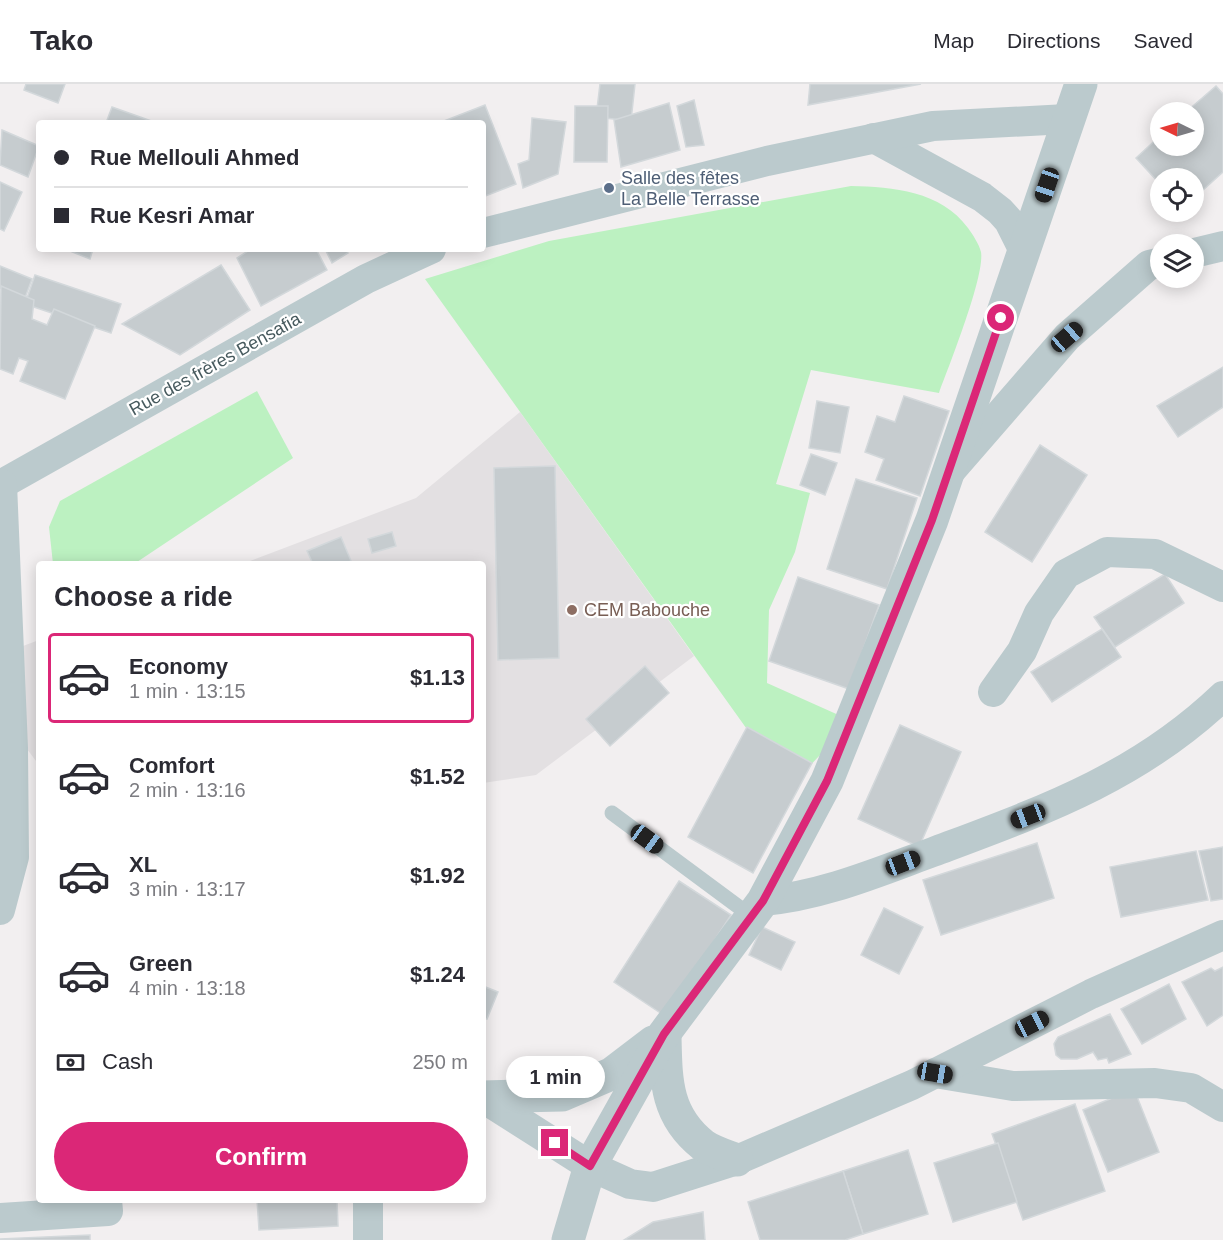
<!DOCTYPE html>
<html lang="en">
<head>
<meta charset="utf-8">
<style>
  :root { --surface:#fff; --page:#f7f7f7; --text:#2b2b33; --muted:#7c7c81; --line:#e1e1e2; --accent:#db2777 }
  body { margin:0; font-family:Helvetica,sans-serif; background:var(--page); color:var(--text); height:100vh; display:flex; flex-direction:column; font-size:22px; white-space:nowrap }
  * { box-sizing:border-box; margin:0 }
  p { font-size:20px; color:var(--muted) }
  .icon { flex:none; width:33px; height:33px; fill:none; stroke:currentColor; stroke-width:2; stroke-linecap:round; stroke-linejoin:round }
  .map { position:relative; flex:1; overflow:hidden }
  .details { position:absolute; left:36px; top:477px; width:450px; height:642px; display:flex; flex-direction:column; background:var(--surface); border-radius:6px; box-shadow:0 3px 15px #0003 }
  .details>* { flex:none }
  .hud { position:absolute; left:36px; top:36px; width:450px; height:132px; border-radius:6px; box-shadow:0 3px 15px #0003; display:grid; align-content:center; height:132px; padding:0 18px; background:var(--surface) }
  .needle { width:39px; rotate:275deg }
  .controls { position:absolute; left:1150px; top:18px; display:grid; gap:12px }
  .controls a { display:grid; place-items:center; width:54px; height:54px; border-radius:50%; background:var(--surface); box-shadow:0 3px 15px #0003; font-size:30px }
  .end { position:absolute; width:27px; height:27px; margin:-14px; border:8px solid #db2777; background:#fff; box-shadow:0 0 0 3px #fff }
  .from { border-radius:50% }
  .bubble { position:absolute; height:42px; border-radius:21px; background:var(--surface); box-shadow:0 3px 15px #0003; font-size:20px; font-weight:600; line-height:42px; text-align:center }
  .car { position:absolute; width:18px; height:36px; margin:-18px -9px; border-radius:8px; box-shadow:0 0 4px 2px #0007; background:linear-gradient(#222 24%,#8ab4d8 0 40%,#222 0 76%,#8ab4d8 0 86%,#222 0) }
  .hud b { display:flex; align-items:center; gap:21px; height:57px; font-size:22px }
  .hud b+b { border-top:2px solid var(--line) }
  .hud i { width:15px; height:15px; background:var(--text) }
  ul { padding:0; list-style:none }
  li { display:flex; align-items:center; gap:18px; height:90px; margin:0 12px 9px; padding:0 6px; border:3px solid transparent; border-radius:6px }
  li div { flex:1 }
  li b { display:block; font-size:22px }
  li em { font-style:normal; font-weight:600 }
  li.current { border-color:var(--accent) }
  li>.icon { width:54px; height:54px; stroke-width:1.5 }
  h2 { padding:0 18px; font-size:27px; line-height:72px }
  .pay { display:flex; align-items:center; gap:15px; height:66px; padding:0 18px; font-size:22px }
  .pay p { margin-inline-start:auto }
  .primary-button { display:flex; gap:12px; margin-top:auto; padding:12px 18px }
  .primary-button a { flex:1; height:69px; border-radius:36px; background:var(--accent); color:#fff; font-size:24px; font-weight:600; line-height:69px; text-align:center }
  header { display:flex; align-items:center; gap:36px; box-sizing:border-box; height:84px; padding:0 30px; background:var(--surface); border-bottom:2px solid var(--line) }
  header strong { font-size:28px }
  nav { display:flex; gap:33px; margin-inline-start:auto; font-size:21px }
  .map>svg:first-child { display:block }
</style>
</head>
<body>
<header>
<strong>Tako</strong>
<nav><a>Map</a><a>Directions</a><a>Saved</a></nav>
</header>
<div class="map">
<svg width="1223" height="1156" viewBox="0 0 1223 1156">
  <rect width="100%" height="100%" fill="#f2eff0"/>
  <!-- education -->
  <g fill="#e3e0e2">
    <path d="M520,328L694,572L536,691L483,699V480H242L416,414Z"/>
    <path d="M39,556V681L24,661L23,562Z"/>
  </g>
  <!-- green -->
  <g fill="#bcf1c1">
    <path d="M851,102C893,103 941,107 968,144C973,151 979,160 981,168C985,192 949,282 939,309L811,286L776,400L810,409L795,468L769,526L767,599L852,637L789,704L425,195L549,157Z"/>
    <path d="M257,307L293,374L134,480H53L49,443L60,417Z"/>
  </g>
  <!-- building -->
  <g fill="#c6cccf" stroke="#d3d8db" stroke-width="1.5">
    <path d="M26,0H65L58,19L24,6Z"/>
    <path d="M600,0H635L631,37L596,33Z"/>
    <path d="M810,0H921L808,21Z"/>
    <path d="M1216,2L1223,10V88L1194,114V94H1161V101L1136,74L1161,51V62H1194V28H1186Z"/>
    <path d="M694,16L704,61L686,63L677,22Z"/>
    <path d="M669,19L680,66L621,83L614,36Z"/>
    <path d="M485,21L516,100L483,113V39H439Z"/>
    <path d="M575,22H608L607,78H574Z"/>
    <path d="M112,23L157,39H106Z"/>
    <path d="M532,34L566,38L558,90L523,104L518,80L529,76Z"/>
    <path d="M2,46L39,62L28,93L0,81Z"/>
    <path d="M0,98L22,108L4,147L0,145Z"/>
    <path d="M65,165H93L90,175Z"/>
    <path d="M251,165H316L327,186L261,222L237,174Z"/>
    <path d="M325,165H345L348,169L332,179Z"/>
    <path d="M221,181L250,226L180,271L122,240Z"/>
    <path d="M0,182L32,195L25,214L0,204Z"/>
    <path d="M35,191L121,220L111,249L25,220Z"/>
    <path d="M1,202L34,216L32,235L47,241L54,225L95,242L65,315L20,297L28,277L19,274L13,290L0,285Z"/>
    <path d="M1223,283V323L1178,353L1157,322Z"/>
    <path d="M904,312L949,327L920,412L876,396L884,375L865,368L877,332L895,338Z"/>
    <path d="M817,317L849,323L840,369L809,364Z"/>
    <path d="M1040,361L1087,391L1032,478L985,448Z"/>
    <path d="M811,370L837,379L825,411L800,401Z"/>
    <path d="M555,382L559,574L498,576L494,384Z"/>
    <path d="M856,395L917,414L887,505L827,485Z"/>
    <path d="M392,448L396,462L372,469L368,455Z"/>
    <path d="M341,453L351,477L344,480H313L307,467Z"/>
    <path d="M1165,490L1184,519L1115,563L1094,533Z"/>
    <path d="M798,493L879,521L849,605L769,577Z"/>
    <path d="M1102,545L1121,573L1052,618L1031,588Z"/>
    <path d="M645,582L669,609L610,662L586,635Z"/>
    <path d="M900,641L961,668L919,763L858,735Z"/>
    <path d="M747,643L812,679L753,789L688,753Z"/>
    <path d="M1037,759L1054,814L941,851L923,796Z"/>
    <path d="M1223,763V815L1211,817L1199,767Z"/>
    <path d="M1196,767L1208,816L1121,833L1110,783Z"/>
    <path d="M679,797L731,831L665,932L614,898Z"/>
    <path d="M884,824L923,843L899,890L861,871Z"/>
    <path d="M762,843L795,858L781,886L749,871Z"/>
    <path d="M1223,883V931L1207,942L1182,898L1211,884L1215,887Z"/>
    <path d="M1169,900L1186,935L1142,960L1121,925Z"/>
    <path d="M483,902L498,908L487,935L483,934Z"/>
    <path d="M1110,930L1131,970L1109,979L1107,974L1098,976L1093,968L1077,975H1061L1056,971L1054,960L1058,953Z"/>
    <path d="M1134,1005L1159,1068L1108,1088L1083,1026Z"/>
    <path d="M1075,1020L1105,1107L1023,1136L992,1050Z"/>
    <path d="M998,1059L1017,1118L953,1138L934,1079Z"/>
    <path d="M908,1066L928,1130L863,1150L843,1087Z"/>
    <path d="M843,1087L863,1150L845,1156H760L748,1118Z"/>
    <path d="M257,1116H337L338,1142L259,1146Z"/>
    <path d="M703,1128L705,1156H624L653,1138Z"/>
    <path d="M90,1151V1156H0V1155Z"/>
  </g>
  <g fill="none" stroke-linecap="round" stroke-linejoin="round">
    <!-- service -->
    <path stroke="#bbcacd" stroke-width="15" d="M612,729L751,832"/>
    <!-- minor -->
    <g stroke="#bbcacd" stroke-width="30">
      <path d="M874,54L982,113L1000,127L1009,137L1024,167"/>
      <path d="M483,149L767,77L933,42L1067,35"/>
      <path d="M1194,169L1223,162"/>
      <path d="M948,390L1067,253L1149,181L1161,178"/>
      <path d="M2,400L366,195L431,165"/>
      <path d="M993,608L1022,567L1039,529L1066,490L1107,468L1155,470L1223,503"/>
      <path d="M763,817C822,812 878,788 933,768C1042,727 1137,694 1223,612"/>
      <path d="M0,826L14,773L13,664L2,400"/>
      <path d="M935,989L1013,1002L1155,999L1191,1004L1223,1023"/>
      <path d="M483,1014L590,1082L630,1100L653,1103L737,1076L912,1001L1091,910L1223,851"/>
      <path d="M368,1116V1156"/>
      <path d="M0,1134L108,1127L107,1116"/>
    </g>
    <!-- tertiary -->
    <g stroke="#bbcacd" stroke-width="33">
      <path d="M665,952C666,995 665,1031 703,1061C713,1068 727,1072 737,1076"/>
      <path d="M483,1013L562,1011L611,990L653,958"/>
      <path d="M568,1156L590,1082L664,950L763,817L827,697L932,436L1081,0"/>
    </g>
  </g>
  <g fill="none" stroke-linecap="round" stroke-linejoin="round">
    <!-- route -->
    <path stroke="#db2777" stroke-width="8" d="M555,1059L590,1082L664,950L763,817L827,697L932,436L1001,234"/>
  </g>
  <!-- markers -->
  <circle fill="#5c6f8a" stroke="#fff" stroke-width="2" cx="609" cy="104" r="6"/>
  <circle fill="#8d6e63" stroke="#fff" stroke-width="2" cx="572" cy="526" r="6"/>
  <g text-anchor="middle" stroke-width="4.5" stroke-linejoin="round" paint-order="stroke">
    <!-- service labels -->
    <g font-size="18" fill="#4e5e75" stroke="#fff" text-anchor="start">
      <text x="621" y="100">Salle des fêtes<tspan x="621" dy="21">La Belle Terrasse</tspan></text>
    </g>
    <!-- street labels -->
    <g font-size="18" fill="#475a5e" stroke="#fff">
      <text transform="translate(215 280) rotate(-29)" y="6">Rue des frères Bensafia</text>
    </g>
    <!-- education labels -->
    <g font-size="18" fill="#785e54" stroke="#fff" text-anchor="start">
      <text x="584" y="532">CEM Babouche</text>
    </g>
  </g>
</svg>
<div class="controls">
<a><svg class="needle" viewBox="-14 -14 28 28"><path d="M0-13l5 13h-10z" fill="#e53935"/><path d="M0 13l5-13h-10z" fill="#7c7c81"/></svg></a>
<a><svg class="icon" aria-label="locate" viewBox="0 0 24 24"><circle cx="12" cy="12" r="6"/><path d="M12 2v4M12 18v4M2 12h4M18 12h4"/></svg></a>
<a><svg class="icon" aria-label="layers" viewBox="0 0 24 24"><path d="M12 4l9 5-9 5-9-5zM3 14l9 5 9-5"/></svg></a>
</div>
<i class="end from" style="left:1001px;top:234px"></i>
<i class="end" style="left:555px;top:1059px"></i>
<div class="bubble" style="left:506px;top:972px;width:99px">1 min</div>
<i class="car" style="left:1047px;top:101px;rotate:199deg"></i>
<i class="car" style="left:1067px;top:253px;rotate:49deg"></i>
<i class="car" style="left:1028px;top:732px;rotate:249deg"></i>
<i class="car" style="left:647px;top:755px;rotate:126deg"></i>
<i class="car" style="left:903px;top:779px;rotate:69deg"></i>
<i class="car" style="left:1032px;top:940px;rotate:63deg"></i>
<i class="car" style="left:935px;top:989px;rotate:100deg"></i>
<div class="hud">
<b><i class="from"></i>Rue Mellouli Ahmed</b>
<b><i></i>Rue Kesri Amar</b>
</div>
<section class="details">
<h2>Choose a ride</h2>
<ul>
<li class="current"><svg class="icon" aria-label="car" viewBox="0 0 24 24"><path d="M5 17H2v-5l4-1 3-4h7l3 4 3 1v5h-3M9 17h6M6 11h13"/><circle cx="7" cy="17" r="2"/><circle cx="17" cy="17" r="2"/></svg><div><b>Economy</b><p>1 min · 13:15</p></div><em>$1.13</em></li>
<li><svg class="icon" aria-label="car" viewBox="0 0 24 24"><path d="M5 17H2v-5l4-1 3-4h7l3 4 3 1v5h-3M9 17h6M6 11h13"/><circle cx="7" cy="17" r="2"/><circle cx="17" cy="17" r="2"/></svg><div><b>Comfort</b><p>2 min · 13:16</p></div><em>$1.52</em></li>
<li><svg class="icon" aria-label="car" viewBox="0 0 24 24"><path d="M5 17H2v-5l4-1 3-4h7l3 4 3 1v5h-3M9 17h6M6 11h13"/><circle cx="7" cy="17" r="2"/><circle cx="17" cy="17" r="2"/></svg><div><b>XL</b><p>3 min · 13:17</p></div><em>$1.92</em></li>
<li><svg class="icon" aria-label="car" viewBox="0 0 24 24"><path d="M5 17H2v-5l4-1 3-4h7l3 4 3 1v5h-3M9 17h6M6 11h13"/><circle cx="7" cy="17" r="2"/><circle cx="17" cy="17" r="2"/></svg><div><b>Green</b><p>4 min · 13:18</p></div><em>$1.24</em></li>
</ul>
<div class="pay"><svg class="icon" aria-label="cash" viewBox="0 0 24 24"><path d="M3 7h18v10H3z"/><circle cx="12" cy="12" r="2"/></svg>Cash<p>250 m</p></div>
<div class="primary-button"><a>Confirm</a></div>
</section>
</div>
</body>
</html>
